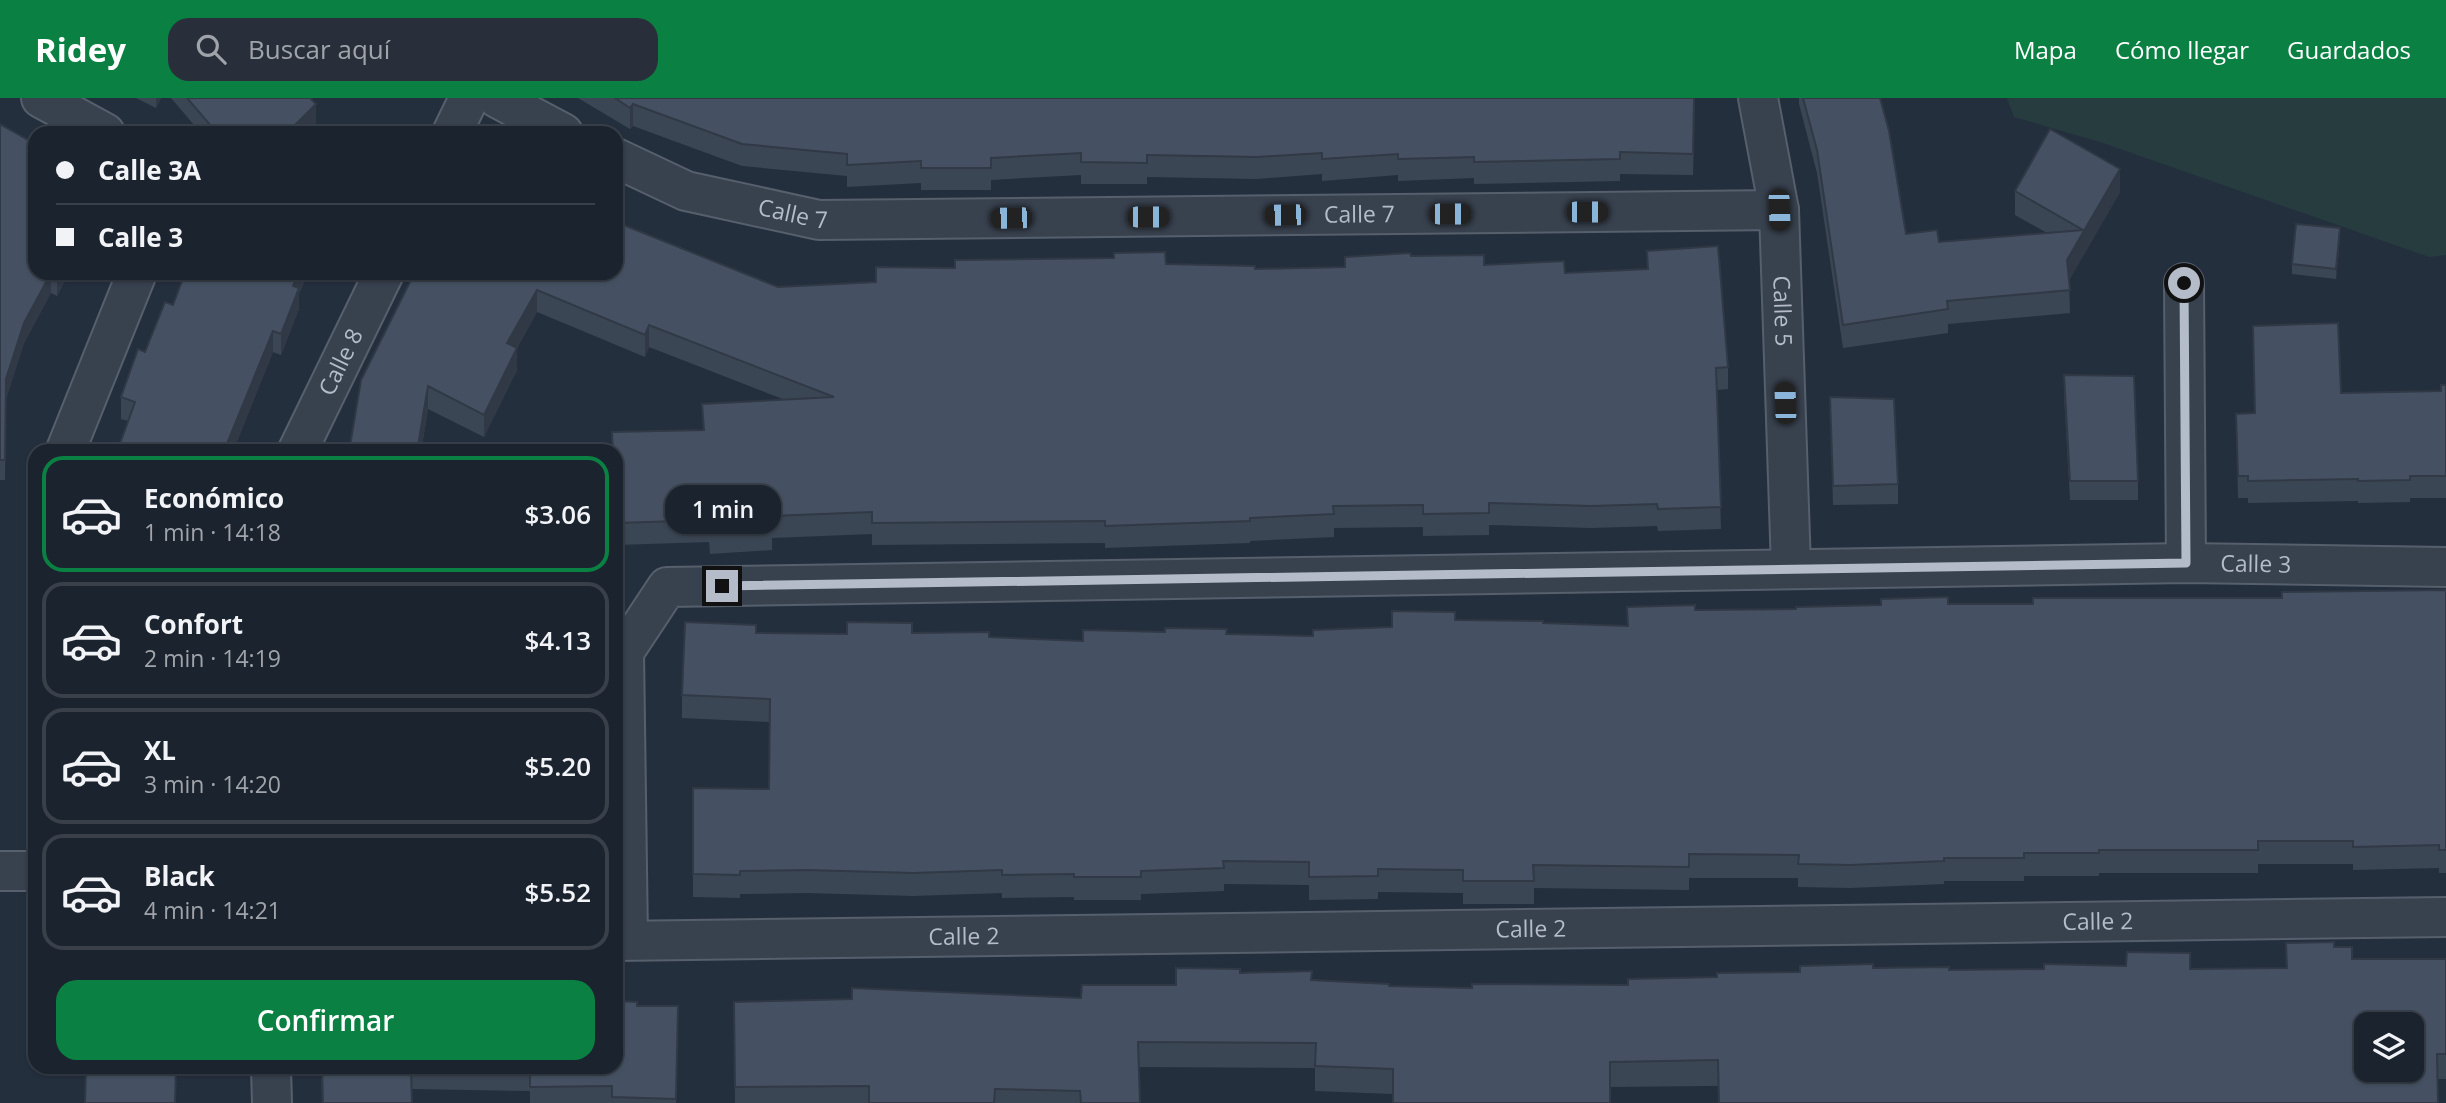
<!DOCTYPE html>
<html lang="es">
<head>
<meta charset="utf-8">
<style>
  :root { --surface:#1b232e; --page:#282f3a; --text:#f1f3f6; --muted:#a0a4aa; --line:#39404a; --accent:#0b8043 }
  body { margin:0; font-family:"Open Sans",sans-serif; background:var(--page); color:var(--text); height:100vh; display:flex; flex-direction:column; font-size:26px; white-space:nowrap }
  * { box-sizing:border-box; margin:0 }
  p { font-size:23px; color:var(--muted) }
  .icon { flex:none; width:38px; height:38px; fill:none; stroke:currentColor; stroke-width:2; stroke-linecap:round; stroke-linejoin:round }
  .map { position:relative; flex:1; overflow:hidden }
  .panel { position:absolute; left:28px; top:346px; width:595px; height:630px; display:flex; flex-direction:column; background:var(--surface); border-radius:21px; box-shadow:0 2px 5px #0004,0 0 0 2px var(--line) }
  .panel>* { flex:none }
  .top-card { position:absolute; left:28px; top:28px; width:595px; height:154px; border-radius:21px; box-shadow:0 2px 5px #0004,0 0 0 2px var(--line); display:grid; align-content:center; height:154px; padding:0 28px; background:var(--surface) }
  .buttons { position:absolute; left:2354px; top:914px; display:grid; gap:14px }
  .buttons a { display:grid; place-items:center; width:70px; height:70px; border-radius:14px; background:var(--surface); box-shadow:0 2px 5px #0004,0 0 0 2px var(--line); font-size:35px }
  .end { position:absolute; width:32px; height:32px; margin:-16px; border:9px solid #b4bcc9; background:#111; box-shadow:0 0 0 4px #111 }
  .from { border-radius:50% }
  .bubble { position:absolute; height:49px; border-radius:21px; background:var(--surface); box-shadow:0 2px 5px #0004,0 0 0 2px var(--line); font-size:23px; font-weight:600; line-height:49px; text-align:center }
  .car { position:absolute; width:21px; height:42px; margin:-21px -10px; border-radius:9px; box-shadow:0 0 5px 2px #0007; background:linear-gradient(#222 24%,#8ab4d8 0 40%,#222 0 76%,#8ab4d8 0 86%,#222 0) }
  .top-card b { display:flex; align-items:center; gap:24px; height:66px; font-size:26px }
  .top-card b+b { border-top:2px solid var(--line) }
  .top-card i { width:18px; height:18px; background:var(--text) }
  ul { padding:12px 0 0; list-style:none }
  li { display:flex; align-items:center; gap:21px; height:116px; margin:0 14px 10px; padding:0 14px; border:4px solid var(--line); border-radius:21px }
  li div { flex:1 }
  li b { display:block; font-size:26px }
  li em { font-style:normal; font-weight:600 }
  li.current { border-color:var(--accent) }
  li>.icon { width:63px; height:63px; stroke-width:1.5 }
  .action { display:flex; gap:14px; margin-top:auto; padding:14px 28px }
  .action a { flex:1; height:80px; border-radius:21px; background:var(--accent); color:#fff; font-size:28px; font-weight:600; line-height:80px; text-align:center }
  header { display:flex; align-items:center; gap:42px; box-sizing:border-box; height:98px; padding:0 35px; background:var(--accent); color:#fff }
  header strong { font-size:33px }
  nav { display:flex; gap:38px; margin-inline-start:auto; font-size:24px }
  .search { width:490px; height:63px; background:var(--page); display:flex; align-items:center; gap:18px; box-sizing:border-box; padding:0 24px; border-radius:21px; color:var(--muted); font-size:26px }
  .map>svg:first-child { display:block }
</style>
</head>
<body>
<header>
<strong>Ridey</strong>
<div class="search"><svg class="icon" aria-label="search" viewBox="0 0 24 24"><circle cx="10" cy="10" r="6"/><path d="M15 15l6 6"/></svg>Buscar aquí</div>
<nav><a>Mapa</a><a>Cómo llegar</a><a>Guardados</a></nav>
</header>
<div class="map">
<svg width="2446" height="1005" viewBox="0 0 2446 1005">
  <rect width="100%" height="100%" fill="#242f3e"/>
  <!-- green -->
  <path fill="#263c3f" d="M2007,0H2446V157L2429,159L2103,45L2014,19Z"/>
  <g fill="none" stroke-linecap="round" stroke-linejoin="round">
    <!-- minor casing -->
    <g stroke="#565f6c" stroke-width="42">
      <g id="minor">
        <path d="M41,0L105,35"/>
        <path d="M497,0L563,35"/>
        <path id="s1" d="M1758,0L1779,112L1791,470"/>
        <path d="M452,35L469,0"/>
        <path id="s2" d="M616,60L686,93L819,122L1779,112"/>
        <path d="M2184,185L2186,465"/>
        <path d="M65,354L137,175"/>
        <path id="s3" d="M297,354L384,175"/>
        <path d="M0,773H35"/>
        <path id="s4" d="M628,842L624,554L667,489L2186,465L2446,469"/>
        <path id="s5" d="M616,843L2446,819"/>
        <path d="M271,970L272,1005"/>
      </g>
    </g>
    <!-- minor -->
    <use href="#minor" stroke="#38414e" stroke-width="38"/>
  </g>
  <!-- wall -->
  <g fill="#3b4654">
    <path d="M136,0H161L156,10Z"/>
    <path d="M171,0H310L316,26L307,35H201Z"/>
    <path d="M578,0H1695L1693,77L1620,76V83L1474,86V80L1398,83V77L1322,83V76L1257,81L1147,79V86H1081V77L991,82V92H921V85L847,89V78L742,68L633,28L630,31Z"/>
    <path d="M1799,0H1880L1906,136L1939,144L2047,135L2015,117V93L2120,94L2069,182L2070,215L1948,226V235L1843,250L1817,75L1799,6Z"/>
    <path d="M0,26L35,175H69L57,198L51,195L24,245L6,301L5,382H0Z"/>
    <path d="M2340,140L2336,181L2292,176V166Z"/>
    <path d="M1647,153L1728,269V291L1717,292L1721,431L1658,433L1657,428L1591,430L1489,427V437L1423,438V429L1334,430V439L1250,443V445L1105,450V445L872,447V436L772,440V452L710,456L709,444L616,447V354L703,332L702,306L785,302L649,249L645,259L537,214L517,250V272L484,339L428,311L421,354H349L411,182V177L778,189L876,184L955,170L1166,166L1255,171L1345,169V159L1411,158L1565,175L1647,171Z"/>
    <path d="M185,175H308L299,196V211L281,257L273,254L234,351V354L121,321V299L145,254L173,207Z"/>
    <path d="M2064,277L2138,383V402H2070L2064,297Z"/>
    <path d="M2446,287V400H2410V404L2358,405V403L2248,405V400H2238L2236,316L2254,315L2441,293Z"/>
    <path d="M1830,299L1898,386V406L1833,407Z"/>
    <path d="M2446,492V775H2439V770L2353,772V766H2258V775H2099V778H2024V783H1944V786L1850,790L1798,789V780H1689V792L1534,790V806H1463V795L1378,794V801L1309,802V787L1224,786V793L1141,796V802H1074V799L1002,800V795L913,798L807,795L740,796V800L693,799V690L769,691L770,624L682,620V597L756,535L847,536L912,535L1083,543L1226,536L1313,538L1455,522L1627,528V509L1695,512L1796,511L1948,506H2033L2282,500Z"/>
    <path d="M2334,849L2352,861H2446V981L1610,989L1393,996L1315,993V970L1139,969L1140,1005H735L734,904L1081,900L1176,887L1240,875L1389,888L1472,890L1628,887L1717,879L1873,870L1949,872L2286,870Z"/>
    <path d="M637,908L678,927L676,1005H530V993L412,991V1005H322L321,970Z"/>
  </g>
  <!-- shaded-wall -->
  <g fill="#303945">
    <path d="M156,0H161L156,10Z"/>
    <path d="M316,6V26L307,35H287Z"/>
    <path d="M633,6V28L630,31V10Z"/>
    <path d="M2120,71V94L2067,186V162Z"/>
    <path d="M2340,130V140L2336,181V171Z"/>
    <path d="M51,175V195L24,245L6,301L5,382L6,281L24,225Z"/>
    <path d="M59,175H69L57,198V178Z"/>
    <path d="M299,175H308L299,196V211L281,257V236L293,188Z"/>
    <path d="M537,192V214L507,267V245Z"/>
    <path d="M649,227V249L645,259V237Z"/>
    <path d="M273,233V254L234,351V354H233L226,348Z"/>
    <path d="M517,250V272L484,339V317Z"/>
    <path d="M428,288V311L421,354H417Z"/>
  </g>
  <!-- building -->
  <g fill="#455162" stroke="#303945" stroke-width="2" fill-rule="evenodd">
    <path d="M187,0H310L316,6L287,35H217Z"/>
    <path d="M615,0H1694L1693,56L1620,54V61L1474,64V59L1398,61V56L1322,61V55L1257,59L1147,57V65L1081,64V55L991,60V70H921V63L847,67V56L742,46L633,6L630,10Z"/>
    <path d="M1803,0H1880L1889,33L1906,136L1937,132L1939,144L2083,132L2015,93L2050,31L2120,71L2067,162L2070,192L1947,203L1948,211L1843,227L1817,52Z"/>
    <path d="M0,26L35,46V175H59L57,178L51,175L24,225L6,281L5,362H0Z"/>
    <path d="M616,124L778,189L876,184V169L955,170V162L1114,160V155L1165,154L1166,166L1255,168V171L1345,169V159L1410,155L1411,158L1484,157V167L1564,163L1565,175L1648,171L1647,153L1718,148L1728,269L1716,270L1721,409L1658,411L1657,406L1591,408L1489,405V415L1423,416V407L1333,408L1334,416L1250,420V423L1105,428V423L872,425V414L772,418V430L710,434L709,422L616,425V354H613L612,334L704,332L702,306L834,299L649,227L645,237L537,192L507,245L517,250L484,317L428,288L417,354H349L361,282L413,178L411,177L412,175H616Z"/>
    <path d="M2296,126L2340,130L2336,171L2292,166Z"/>
    <path d="M185,175H299L293,188L299,190L281,236L273,233L226,348L234,350L233,354H117L135,304L121,299L138,251L145,254L165,204L173,207Z"/>
    <path d="M2338,225L2341,295L2441,293V287H2446V378H2410V382L2358,383V381L2248,383V378H2238L2236,316L2255,315L2253,228Z"/>
    <path d="M2064,277L2134,278L2138,383H2070Z"/>
    <path d="M1830,299L1894,301L1898,386L1833,388Z"/>
    <path d="M2446,492V752H2439V747L2353,749V743H2258V752H2099V755H2024V760H1944V763L1850,767L1798,766L1799,757L1689,756V769L1533,767L1534,783H1463V772L1378,771V778L1309,779V764L1223,763L1224,770L1141,773V779H1074V776L1002,777V772L913,775L807,772L740,773V777L693,776V690L769,691L770,601L682,597L685,524L756,527V535L847,536V524L912,525V535L989,534V539L1083,543V532L1165,534V530L1227,531L1226,536L1313,538V532L1392,529V513L1455,514V522L1543,523V525L1628,528L1627,509L1695,507V512L1796,511V509L1881,507V501L1948,499V506H2033V500H2282V494Z"/>
    <path d="M2334,844V849H2352V861H2446V956H2437L2438,1005H1719L1718,962L1610,964V1005H1393V971L1315,968L1316,945L1138,944L1140,1005H1081L1080,993L995,991L994,1005H869V988L735,989L734,904L852,901V890L1081,900L1082,887H1176V870L1240,871V875L1312,873L1311,882L1389,886V888L1472,890V886L1628,887V881L1717,879V875L1800,874V868L1873,866V870L1949,869V872L2044,871V866L2126,868L2127,854L2190,855V871L2287,870L2286,845ZM2366,926H2412V971H2366Z"/>
    <path d="M616,903L637,904V908H678L676,1001L612,999V988L530,989V974L411,971L412,1005H323L322,970H616Z"/>
    <path d="M86,970H176L175,1005H85Z"/>
  </g>
  <g fill="none" stroke-linecap="round" stroke-linejoin="round">
    <!-- route -->
    <path stroke="#b4bcc9" stroke-width="9" d="M722,488L2186,465L2184,185"/>
  </g>
  <g text-anchor="middle" stroke-width="7" stroke-linejoin="round" paint-order="stroke">
    <!-- street labels -->
    <g font-size="23" fill="#b4bcc9" stroke="#1d2633">
      <text dy="8" stroke="none"><textPath href="#s2" startOffset="187">Calle 7</textPath></text>
      <text dy="8" stroke="none"><textPath href="#s2" startOffset="754">Calle 7</textPath></text>
      <text dy="8" stroke="none"><textPath href="#s1" startOffset="215">Calle 5</textPath></text>
      <text dy="8" stroke="none"><textPath href="#s3" startOffset="100">Calle 8</textPath></text>
      <text dy="8" stroke="none"><textPath href="#s4" startOffset="1955">Calle 3</textPath></text>
      <text dy="8" stroke="none"><textPath href="#s5" startOffset="1482">Calle 2</textPath></text>
      <text dy="8" stroke="none"><textPath href="#s5" startOffset="915">Calle 2</textPath></text>
      <text dy="8" stroke="none"><textPath href="#s5" startOffset="348">Calle 2</textPath></text>
    </g>
  </g>
</svg>
<div class="buttons">
<a><svg class="icon" aria-label="layers" viewBox="0 0 24 24"><path d="M12 4l9 5-9 5-9-5zM3 14l9 5 9-5"/></svg></a>
</div>
<i class="end from" style="left:2184px;top:185px"></i>
<i class="end" style="left:722px;top:488px"></i>
<div class="bubble" style="left:665px;top:387px;width:116px">1 min</div>
<i class="car" style="left:1779px;top:112px;rotate:178deg"></i>
<i class="car" style="left:1587px;top:114px;rotate:90deg"></i>
<i class="car" style="left:1450px;top:116px;rotate:90deg"></i>
<i class="car" style="left:1285px;top:117px;rotate:269deg"></i>
<i class="car" style="left:1148px;top:119px;rotate:90deg"></i>
<i class="car" style="left:1011px;top:120px;rotate:269deg"></i>
<i class="car" style="left:1785px;top:305px;rotate:358deg"></i>
<div class="top-card">
<b><i class="from"></i>Calle 3A</b>
<b><i></i>Calle 3</b>
</div>
<section class="panel">
<ul>
<li class="current"><svg class="icon" aria-label="car" viewBox="0 0 24 24"><path d="M5 17H2v-5l4-1 3-4h7l3 4 3 1v5h-3M9 17h6M6 11h13"/><circle cx="7" cy="17" r="2"/><circle cx="17" cy="17" r="2"/></svg><div><b>Económico</b><p>1 min · 14:18</p></div><em>$3.06</em></li>
<li><svg class="icon" aria-label="car" viewBox="0 0 24 24"><path d="M5 17H2v-5l4-1 3-4h7l3 4 3 1v5h-3M9 17h6M6 11h13"/><circle cx="7" cy="17" r="2"/><circle cx="17" cy="17" r="2"/></svg><div><b>Confort</b><p>2 min · 14:19</p></div><em>$4.13</em></li>
<li><svg class="icon" aria-label="car" viewBox="0 0 24 24"><path d="M5 17H2v-5l4-1 3-4h7l3 4 3 1v5h-3M9 17h6M6 11h13"/><circle cx="7" cy="17" r="2"/><circle cx="17" cy="17" r="2"/></svg><div><b>XL</b><p>3 min · 14:20</p></div><em>$5.20</em></li>
<li><svg class="icon" aria-label="car" viewBox="0 0 24 24"><path d="M5 17H2v-5l4-1 3-4h7l3 4 3 1v5h-3M9 17h6M6 11h13"/><circle cx="7" cy="17" r="2"/><circle cx="17" cy="17" r="2"/></svg><div><b>Black</b><p>4 min · 14:21</p></div><em>$5.52</em></li>
</ul>
<div class="action"><a>Confirmar</a></div>
</section>
</div>
</body>
</html>
